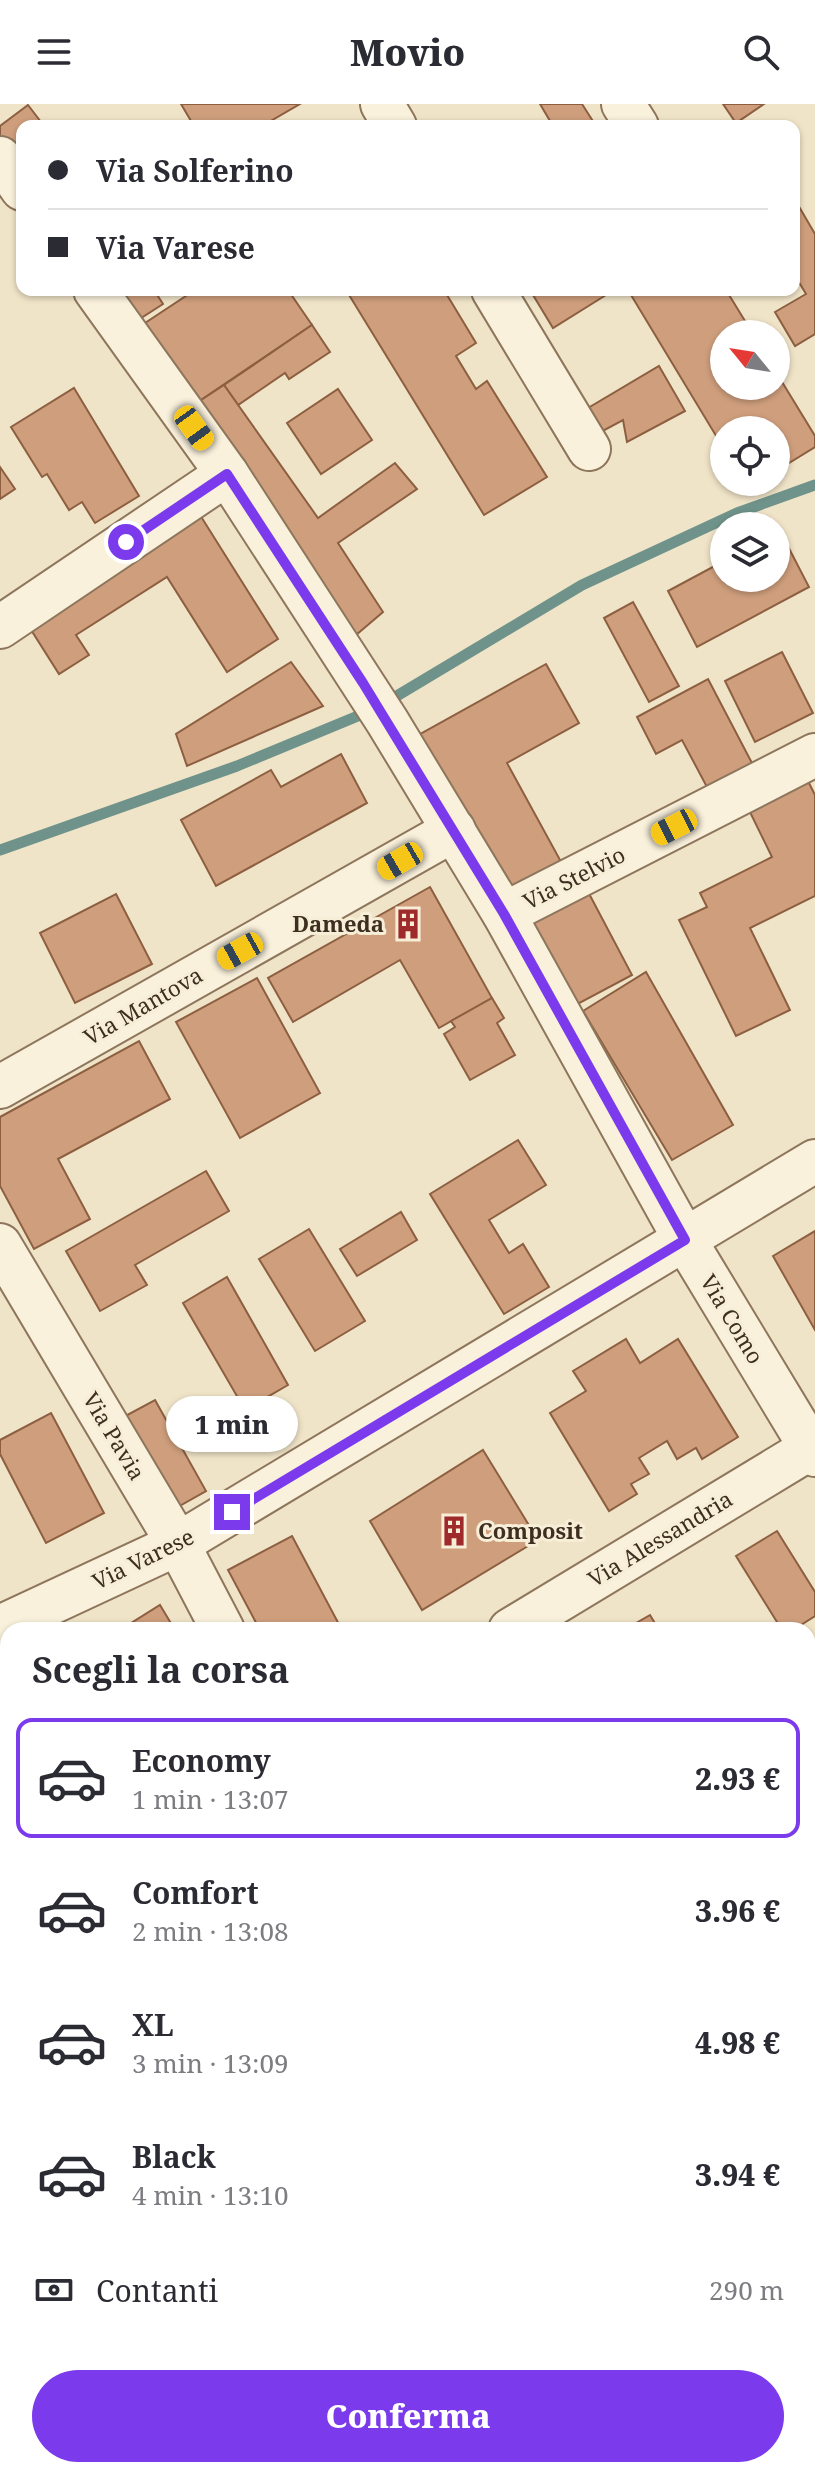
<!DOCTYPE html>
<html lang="it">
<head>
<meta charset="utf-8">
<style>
  :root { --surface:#fff; --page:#f2f2f3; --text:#2b2b33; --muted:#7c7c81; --line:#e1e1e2; --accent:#7c3aed }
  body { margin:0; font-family:"Noto Serif",serif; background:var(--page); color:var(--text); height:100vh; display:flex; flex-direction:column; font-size:30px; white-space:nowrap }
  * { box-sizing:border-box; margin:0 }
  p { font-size:26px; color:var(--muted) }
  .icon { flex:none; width:44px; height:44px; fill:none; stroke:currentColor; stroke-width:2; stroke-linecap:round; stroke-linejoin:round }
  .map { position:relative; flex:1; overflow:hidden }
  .panel { position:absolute; left:0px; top:1518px; width:816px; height:856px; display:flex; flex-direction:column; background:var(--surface); border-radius:24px 24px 0 0; box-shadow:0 2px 6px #0004 }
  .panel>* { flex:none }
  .guide { position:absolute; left:16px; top:16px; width:784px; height:176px; border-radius:16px; box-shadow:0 2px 6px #0004; display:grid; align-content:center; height:176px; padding:0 32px; background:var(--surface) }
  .needle { width:52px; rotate:300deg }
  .buttons { position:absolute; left:710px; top:216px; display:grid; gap:16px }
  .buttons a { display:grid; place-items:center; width:80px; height:80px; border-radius:50%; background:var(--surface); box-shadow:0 2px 6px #0004; font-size:40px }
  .end { position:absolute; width:36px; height:36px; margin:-18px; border:10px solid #7c3aed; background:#fff; box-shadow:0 0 0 4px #fff }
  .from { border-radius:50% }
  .bubble { position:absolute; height:56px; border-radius:28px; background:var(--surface); box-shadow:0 2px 6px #0004; font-size:26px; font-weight:800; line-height:56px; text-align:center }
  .car { position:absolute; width:24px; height:48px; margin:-24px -12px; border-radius:10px; box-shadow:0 0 6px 2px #0007; background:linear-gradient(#f5c518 24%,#345 0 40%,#f5c518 0 76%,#345 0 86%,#f5c518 0) }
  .guide b { display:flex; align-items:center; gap:28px; height:76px; font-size:30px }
  .guide b+b { border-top:2px solid var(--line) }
  .guide i { width:20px; height:20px; background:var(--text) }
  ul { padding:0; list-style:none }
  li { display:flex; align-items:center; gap:24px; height:120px; margin:0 16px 12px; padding:0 16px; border:4px solid transparent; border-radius:16px }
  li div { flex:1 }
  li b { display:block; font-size:30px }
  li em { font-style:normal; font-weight:800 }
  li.on { border-color:var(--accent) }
  li>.icon { width:72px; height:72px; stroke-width:1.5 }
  h2 { padding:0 32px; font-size:36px; line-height:96px }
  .pay { display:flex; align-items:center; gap:20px; height:88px; padding:0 32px; font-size:30px }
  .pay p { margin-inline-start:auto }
  .button { display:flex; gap:16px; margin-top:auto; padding:16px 32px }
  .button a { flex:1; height:92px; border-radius:48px; background:var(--accent); color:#fff; font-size:32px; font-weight:800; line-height:92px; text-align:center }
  header { display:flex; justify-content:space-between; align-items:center; height:104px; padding:0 32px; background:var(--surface); font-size:36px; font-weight:800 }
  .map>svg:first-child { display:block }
</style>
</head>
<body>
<header><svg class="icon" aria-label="menu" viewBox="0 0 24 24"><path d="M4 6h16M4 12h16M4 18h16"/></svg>Movio<svg class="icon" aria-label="search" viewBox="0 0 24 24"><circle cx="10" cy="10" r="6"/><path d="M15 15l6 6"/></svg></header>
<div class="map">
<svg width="815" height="2374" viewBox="0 0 815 2374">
  <rect width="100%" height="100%" fill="#f0e4c8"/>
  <!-- farmland -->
  <path fill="#e6deb5" d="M0,2179L8,2181V2290L0,2289Z"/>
  <!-- green -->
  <path fill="#c9cf9b" d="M813,2133L815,2137V2374H0V2289L8,2290V2366H808V2136Z"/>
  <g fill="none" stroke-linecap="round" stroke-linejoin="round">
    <!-- stream -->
    <g stroke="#6f938a" stroke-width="11">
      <path d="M385,599L582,481L737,409L815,381"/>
      <path d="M0,746L237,662L370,607"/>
    </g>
  </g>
  <!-- building -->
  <g fill="#cf9f7d" stroke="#8d5f41" stroke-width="2">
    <path d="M181,0H300L262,22H194Z"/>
    <path d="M540,0H582L596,22H553Z"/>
    <path d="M723,0H764L736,19Z"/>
    <path d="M28,1L44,22H22V62L0,32V22Z"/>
    <path d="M794,94L815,130V230L795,242L775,208L806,190L794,170Z"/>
    <path d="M103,186H154L163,200L127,223Z"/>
    <path d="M195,186H288L312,221L192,302L139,223Z"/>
    <path d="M346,186H444L476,239L456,252L476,285L487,277L547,373L484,411Z"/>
    <path d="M530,186H603L606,191L553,224Z"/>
    <path d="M628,186H726L753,230H724V282H776V268L815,332V343L776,367V326H724V345Z"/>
    <path d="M312,221L330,248L289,275L285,269L238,301L224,281Z"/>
    <path d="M659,262L685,307L627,338L623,316L599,329L583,307Z"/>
    <path d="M224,281L318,414L395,359L417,385L338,439L383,508L356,531L192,302Z"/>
    <path d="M74,284L139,392L95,419L82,398L69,406L47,370L42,373L11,323Z"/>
    <path d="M338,285L372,336L321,370L287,319Z"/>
    <path d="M0,363L15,385L0,395Z"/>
    <path d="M200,411L278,535L227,568L167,473L76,531L89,551L59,570L28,521Z"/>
    <path d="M780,427L809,483L697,543L668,487L724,457V474H776V429Z"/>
    <path d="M633,498L679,582L649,598L604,514Z"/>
    <path d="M782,548L813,609L755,638L725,577Z"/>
    <path d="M291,558L323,602L187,662L176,630Z"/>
    <path d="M546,560L579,619L507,659L565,765L506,798L415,633Z"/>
    <path d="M708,575L753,661L708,685L682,636L656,650L637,613Z"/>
    <path d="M341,650L367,699L216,782L181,716L271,666L281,683Z"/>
    <path d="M807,675L815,691V792L750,824L790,906L736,932L679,816L707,803L700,789L772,753L748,704Z"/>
    <path d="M585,782L632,871L572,903L525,814Z"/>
    <path d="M430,783L492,894L439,924L400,856L293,918L268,874Z"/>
    <path d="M116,790L152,860L75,899L40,829Z"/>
    <path d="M646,868L733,1021L672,1056L583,907Z"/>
    <path d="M257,874L320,989L240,1034L176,918Z"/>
    <path d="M492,894L504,914L497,919L515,951L470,976L444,930L455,923L451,917Z"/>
    <path d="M139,937L170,995L58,1055L90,1115L34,1145L0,1082V1013Z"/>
    <path d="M518,1036L546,1081L489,1116L509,1149L523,1140L549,1183L504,1210L430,1090Z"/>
    <path d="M206,1067L229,1107L135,1161L147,1181L100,1207L66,1147Z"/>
    <path d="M401,1108L417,1136L357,1172L340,1145Z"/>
    <path d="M309,1125L365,1217L315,1247L259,1155Z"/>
    <path d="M815,1127V1226L773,1152Z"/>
    <path d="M227,1173L288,1281L245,1306L183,1199Z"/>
    <path d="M626,1235L640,1259L678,1235L738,1333L702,1355L696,1344L677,1355L667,1337L639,1354L649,1370L631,1380L637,1390L609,1407L550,1309L586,1287L573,1267Z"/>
    <path d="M155,1296L206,1387L169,1408L118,1316Z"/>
    <path d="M51,1309L104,1409L46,1439L0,1350V1336Z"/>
    <path d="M483,1346L538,1436L422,1506L370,1417Z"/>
    <path d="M777,1427L815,1488V1512L793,1526H782L736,1452Z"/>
    <path d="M292,1432L342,1526H260L228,1466Z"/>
    <path d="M160,1501L175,1526H120Z"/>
    <path d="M650,1511L659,1526H624Z"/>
    <path d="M811,1576L815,1584V1693L813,1690L808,1693V1578Z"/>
    <path d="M5,1582L8,1587V1648L0,1653V1584Z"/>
  </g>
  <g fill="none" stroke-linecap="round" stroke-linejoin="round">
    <!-- lane casing -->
    <g stroke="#8d765c" stroke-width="26">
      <g id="lane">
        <path d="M808,2097L815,2090"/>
        <path d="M0,2354L8,2355"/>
      </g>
    </g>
    <!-- street casing -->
    <g stroke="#8d765c" stroke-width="46">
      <g id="street">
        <path d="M382,0L395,22"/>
        <path d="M623,0L637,22"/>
        <path d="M0,54L22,85"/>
        <path d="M95,186L227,370L387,617L504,810L685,1136L815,1351"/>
        <path d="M493,186L589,345"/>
        <path d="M0,523L227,370"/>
        <path d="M504,810L815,651"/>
        <path d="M0,983L454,726"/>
        <path d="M0,1141L178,1440L223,1526"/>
        <path d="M0,1523L178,1440L815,1057"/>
        <path d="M510,1526L811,1344"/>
        <path d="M808,1741L815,1737"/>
        <path d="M0,1759L8,1767"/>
        <path d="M808,2058L815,2056"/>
        <path d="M0,2123L8,2124"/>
      </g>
    </g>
    <!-- lane -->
    <use href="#lane" stroke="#faf1dc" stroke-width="22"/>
    <!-- street -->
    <use href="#street" stroke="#faf1dc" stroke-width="42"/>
  </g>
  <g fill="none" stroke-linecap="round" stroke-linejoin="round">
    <!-- route -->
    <path stroke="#7c3aed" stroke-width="10" d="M126,438L227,370L363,579L504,810L685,1136L232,1408"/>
  </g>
  <!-- icons -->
  <defs>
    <g id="building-bare" transform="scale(2.4)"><path d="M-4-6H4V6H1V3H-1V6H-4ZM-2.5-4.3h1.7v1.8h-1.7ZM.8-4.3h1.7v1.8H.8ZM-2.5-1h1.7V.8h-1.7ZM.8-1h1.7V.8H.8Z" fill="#9e2a2b" stroke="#f7eed8" stroke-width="2.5" paint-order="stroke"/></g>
  </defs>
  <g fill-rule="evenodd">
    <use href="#building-bare" x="408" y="820"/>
    <use href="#building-bare" x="454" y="1427"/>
  </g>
  <g text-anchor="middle" stroke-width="6" stroke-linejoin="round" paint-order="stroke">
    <!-- street labels -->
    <g font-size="22" fill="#3d2e20" stroke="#f7eed8">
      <text transform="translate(574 774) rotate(-27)" y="8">Via Stelvio</text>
      <text transform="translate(143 902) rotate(-30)" y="8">Via Mantova</text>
      <text transform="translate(732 1215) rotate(59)" y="8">Via Como</text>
      <text transform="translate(114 1332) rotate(59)" y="8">Via Pavia</text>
      <text transform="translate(660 1435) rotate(-31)" y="8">Via Alessandria</text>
      <text transform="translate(143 1455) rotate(-26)" y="8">Via Varese</text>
    </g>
    <!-- poi labels -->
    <g font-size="22" font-weight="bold" fill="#3d2e20" stroke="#f7eed8" text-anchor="end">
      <text x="384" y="828">Dameda</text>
      <text x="478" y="1435" text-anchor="start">Composit</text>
    </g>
  </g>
</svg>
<div class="buttons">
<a><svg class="needle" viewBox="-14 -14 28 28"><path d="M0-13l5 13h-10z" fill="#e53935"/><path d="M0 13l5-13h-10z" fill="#7c7c81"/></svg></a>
<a><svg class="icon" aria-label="locate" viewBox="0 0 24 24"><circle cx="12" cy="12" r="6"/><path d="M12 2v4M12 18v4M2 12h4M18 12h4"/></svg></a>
<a><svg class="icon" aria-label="layers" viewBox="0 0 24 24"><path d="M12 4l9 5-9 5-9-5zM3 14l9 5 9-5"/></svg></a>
</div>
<i class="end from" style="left:126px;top:438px"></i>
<i class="end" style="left:232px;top:1408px"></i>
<div class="bubble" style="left:166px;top:1292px;width:132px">1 min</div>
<i class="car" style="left:194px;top:324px;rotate:144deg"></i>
<i class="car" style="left:674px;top:723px;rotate:243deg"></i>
<i class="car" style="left:400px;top:757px;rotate:240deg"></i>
<i class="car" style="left:240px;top:847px;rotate:241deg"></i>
<div class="guide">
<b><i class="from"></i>Via Solferino</b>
<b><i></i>Via Varese</b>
</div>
<section class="panel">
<h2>Scegli la corsa</h2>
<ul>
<li class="on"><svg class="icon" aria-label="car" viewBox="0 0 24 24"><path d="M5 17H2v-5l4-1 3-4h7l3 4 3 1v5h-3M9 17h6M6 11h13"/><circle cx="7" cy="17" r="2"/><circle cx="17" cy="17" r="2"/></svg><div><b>Economy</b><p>1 min · 13:07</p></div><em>2.93 €</em></li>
<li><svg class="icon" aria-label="car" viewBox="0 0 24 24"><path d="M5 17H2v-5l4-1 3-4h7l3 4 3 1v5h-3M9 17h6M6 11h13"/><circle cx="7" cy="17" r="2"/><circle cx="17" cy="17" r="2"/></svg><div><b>Comfort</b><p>2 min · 13:08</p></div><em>3.96 €</em></li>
<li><svg class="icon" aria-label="car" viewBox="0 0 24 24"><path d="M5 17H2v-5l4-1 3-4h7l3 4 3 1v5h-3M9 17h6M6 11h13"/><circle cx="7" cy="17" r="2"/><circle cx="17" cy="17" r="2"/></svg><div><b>XL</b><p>3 min · 13:09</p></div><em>4.98 €</em></li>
<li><svg class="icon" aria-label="car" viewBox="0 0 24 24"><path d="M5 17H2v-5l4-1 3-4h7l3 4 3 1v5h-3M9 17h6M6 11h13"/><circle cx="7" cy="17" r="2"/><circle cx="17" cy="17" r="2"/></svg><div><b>Black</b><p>4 min · 13:10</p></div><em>3.94 €</em></li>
</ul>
<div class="pay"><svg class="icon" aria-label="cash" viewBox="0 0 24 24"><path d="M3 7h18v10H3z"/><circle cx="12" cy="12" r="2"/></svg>Contanti<p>290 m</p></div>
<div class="button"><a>Conferma</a></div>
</section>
</div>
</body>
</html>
